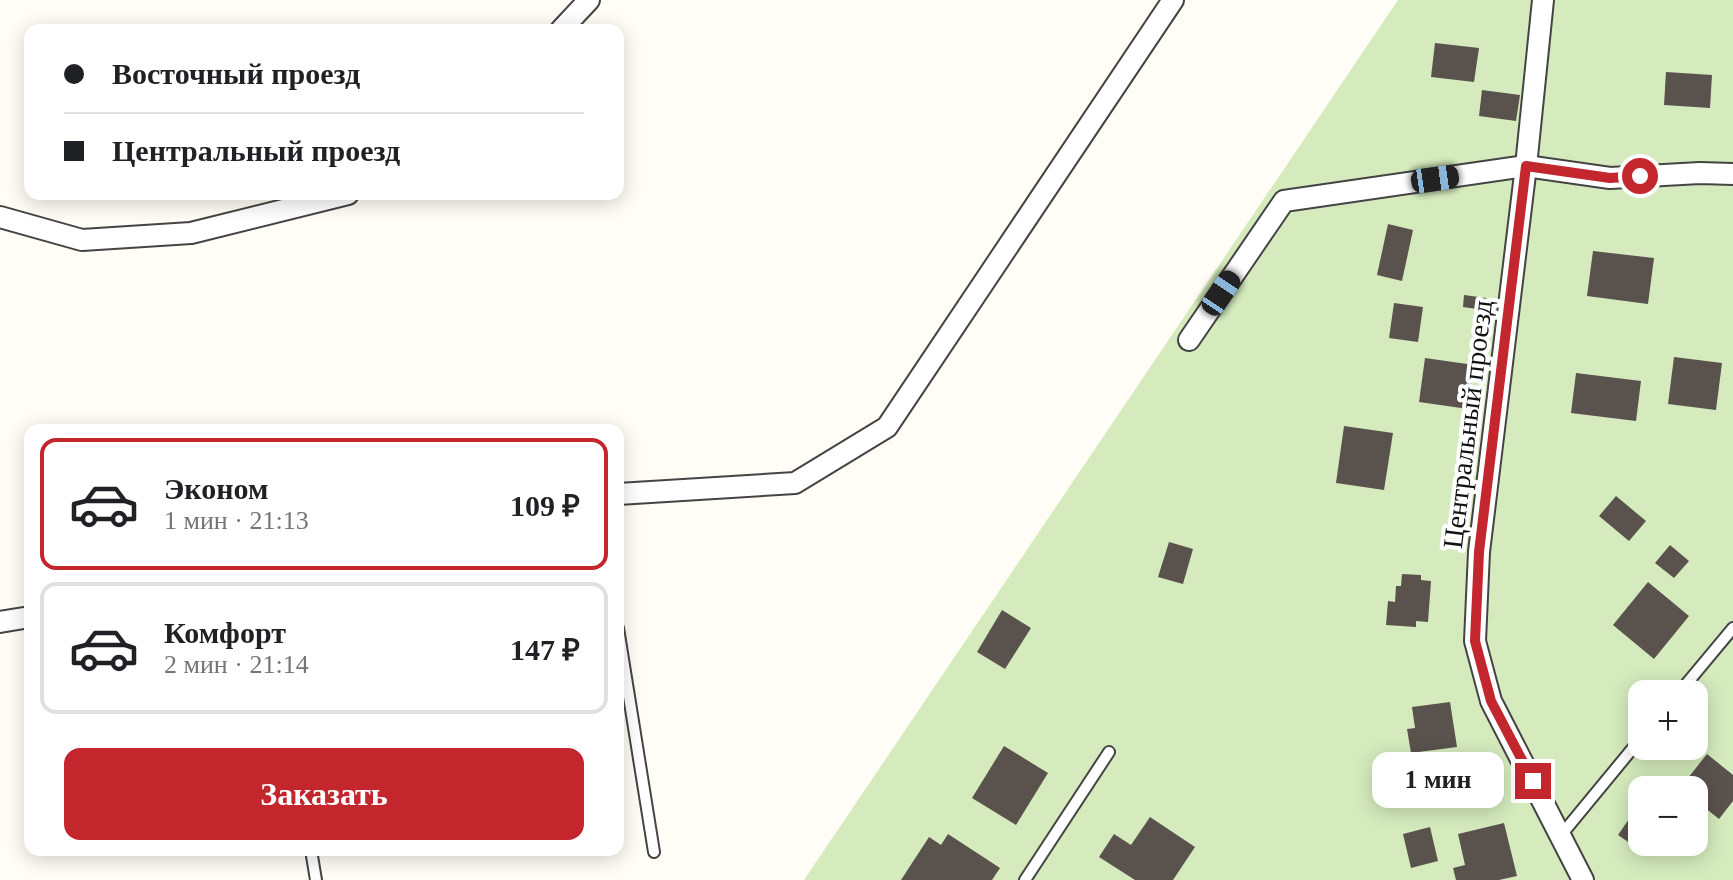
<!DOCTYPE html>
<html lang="ru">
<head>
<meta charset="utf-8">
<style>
  :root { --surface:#fff; --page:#f2f2f2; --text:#202124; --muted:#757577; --line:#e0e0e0; --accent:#c4262e }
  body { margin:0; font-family:Georgia,serif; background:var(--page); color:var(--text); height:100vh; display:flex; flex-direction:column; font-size:30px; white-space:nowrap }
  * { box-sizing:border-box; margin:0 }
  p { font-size:26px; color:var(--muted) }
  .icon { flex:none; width:44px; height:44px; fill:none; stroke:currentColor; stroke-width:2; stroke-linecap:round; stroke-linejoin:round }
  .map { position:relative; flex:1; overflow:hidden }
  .side { position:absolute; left:24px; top:424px; width:600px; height:432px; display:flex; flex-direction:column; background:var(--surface); border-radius:16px; box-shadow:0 4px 20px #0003 }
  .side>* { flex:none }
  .top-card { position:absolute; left:24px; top:24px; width:600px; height:176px; border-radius:16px; box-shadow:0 4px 20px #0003; display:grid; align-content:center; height:176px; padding:0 40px; background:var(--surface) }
  .buttons { position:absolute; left:1628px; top:680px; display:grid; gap:16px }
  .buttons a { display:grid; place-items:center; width:80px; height:80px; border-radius:16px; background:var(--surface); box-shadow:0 4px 20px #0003; font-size:40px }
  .end { position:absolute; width:36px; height:36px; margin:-18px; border:10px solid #c4262e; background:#fff; box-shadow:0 0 0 4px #fff }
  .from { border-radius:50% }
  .bubble { position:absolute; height:56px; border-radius:16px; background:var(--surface); box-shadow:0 4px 20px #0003; font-size:26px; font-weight:700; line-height:56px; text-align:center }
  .car { position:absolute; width:24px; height:48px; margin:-24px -12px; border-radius:10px; box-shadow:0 0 6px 2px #0007; background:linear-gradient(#222 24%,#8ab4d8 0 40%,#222 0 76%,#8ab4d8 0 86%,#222 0) }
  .top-card b { display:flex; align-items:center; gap:28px; height:76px; font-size:30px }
  .top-card b+b { border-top:2px solid var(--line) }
  .top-card i { width:20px; height:20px; background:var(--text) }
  ul { padding:14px 0 0; list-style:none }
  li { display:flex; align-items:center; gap:24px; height:132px; margin:0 16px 12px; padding:0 24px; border:4px solid var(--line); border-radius:16px }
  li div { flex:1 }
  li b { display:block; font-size:30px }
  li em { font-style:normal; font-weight:700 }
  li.active { border-color:var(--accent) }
  li>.icon { width:72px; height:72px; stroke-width:1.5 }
  .action { display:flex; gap:16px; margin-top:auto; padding:16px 40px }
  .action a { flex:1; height:92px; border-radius:16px; background:var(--accent); color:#fff; font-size:32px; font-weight:700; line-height:92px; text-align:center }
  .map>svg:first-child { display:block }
</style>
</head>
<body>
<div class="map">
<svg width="1733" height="880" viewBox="0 0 1733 880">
  <rect width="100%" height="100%" fill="#fffdf5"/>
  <!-- green -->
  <path fill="#d5ebbd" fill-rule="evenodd" d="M1398,0H1733V880H804ZM1642,694H1694V746H1642ZM1642,790H1694V842H1642Z"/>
  <!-- building -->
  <g fill="#5a524d">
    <path d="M1435,43L1479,48L1474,82L1431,77Z"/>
    <path d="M1666,72L1712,75L1710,108L1664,105Z"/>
    <path d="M1482,90L1520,95L1516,121L1479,116Z"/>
    <path d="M1388,224L1413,230L1402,281L1377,275Z"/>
    <path d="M1593,251L1654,258L1648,304L1587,296Z"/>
    <path d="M1464,295L1486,298L1484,310L1463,307Z"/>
    <path d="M1394,303L1423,307L1418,342L1389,338Z"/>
    <path d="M1674,357L1722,363L1716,410L1668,404Z"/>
    <path d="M1425,358L1474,365L1468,409L1419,402Z"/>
    <path d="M1576,373L1641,381L1636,421L1571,413Z"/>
    <path d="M1344,426L1393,433L1384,490L1336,483Z"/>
    <path d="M1616,496L1646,521L1629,541L1599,516Z"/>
    <path d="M1169,542L1193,549L1183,584L1158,577Z"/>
    <path d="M1670,545L1689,561L1674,578L1655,563Z"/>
    <path d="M1402,574L1421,575V580L1431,581L1428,622L1416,621V627L1386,625L1388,601L1395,602L1396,586H1401Z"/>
    <path d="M1648,582L1689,616L1654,659L1613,625Z"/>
    <path d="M1002,610L1031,628L1005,669L977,652Z"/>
    <path d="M1450,702L1457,747L1411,753L1407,729L1415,728L1412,707Z"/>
    <path d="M1004,746L1048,773L1016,825L972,798Z"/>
    <path d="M1707,754L1733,775V801L1719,819L1694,799V790L1680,788Z"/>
    <path d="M1150,817L1195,847L1173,880H1135L1099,857L1114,834L1131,845Z"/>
    <path d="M1629,819L1642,828V841L1637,848L1618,835Z"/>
    <path d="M1504,823L1517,876L1499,880H1456L1453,868L1465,865L1458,834Z"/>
    <path d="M1430,827L1438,861L1411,868L1403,834Z"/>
    <path d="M948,834L1000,868L992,880H901L929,837L941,845Z"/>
  </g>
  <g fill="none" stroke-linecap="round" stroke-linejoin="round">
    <!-- service casing -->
    <g stroke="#444" stroke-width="14">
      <g id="service">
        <path d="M618,628L654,852"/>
        <path d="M1678,694L1733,628"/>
        <path d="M1562,834L1642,737"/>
        <path d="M311,850L316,880"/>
        <path d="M1025,880L1109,752"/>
      </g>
    </g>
    <!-- minor casing -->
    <g stroke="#444" stroke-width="24">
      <g id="minor">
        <path d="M1543,0L1526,166L1479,552L1475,641L1491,701L1583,880"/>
        <path d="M561,30L589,0"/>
        <path d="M0,217L82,240L191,233L348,194"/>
        <path d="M1189,340L1284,201L1526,166L1610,178L1700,173L1733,174"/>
        <path d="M618,494L795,483L887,427L1173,0"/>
        <path d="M0,622L30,617"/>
      </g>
    </g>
    <!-- service -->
    <use href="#service" stroke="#fff" stroke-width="10"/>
    <!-- minor -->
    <use href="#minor" stroke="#fff" stroke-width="20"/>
  </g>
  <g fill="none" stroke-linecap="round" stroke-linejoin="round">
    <!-- route -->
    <path stroke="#c4262e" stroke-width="10" d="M1533,781L1491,701L1475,641L1479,552L1526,166L1610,178L1640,176"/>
  </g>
  <g text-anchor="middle" stroke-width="8" stroke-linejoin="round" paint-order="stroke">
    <!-- street labels -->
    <g font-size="28" fill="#111" stroke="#fff">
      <text transform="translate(1467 424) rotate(-83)" y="10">Центральный проезд</text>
    </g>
  </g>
</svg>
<div class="buttons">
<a>+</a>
<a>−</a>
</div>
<i class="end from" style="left:1640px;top:176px"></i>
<i class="end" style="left:1533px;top:781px"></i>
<div class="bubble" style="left:1372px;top:752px;width:132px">1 мин</div>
<i class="car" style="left:1435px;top:179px;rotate:82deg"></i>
<i class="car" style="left:1221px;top:293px;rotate:34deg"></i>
<div class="top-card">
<b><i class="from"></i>Восточный проезд</b>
<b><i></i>Центральный проезд</b>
</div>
<section class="side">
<ul>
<li class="active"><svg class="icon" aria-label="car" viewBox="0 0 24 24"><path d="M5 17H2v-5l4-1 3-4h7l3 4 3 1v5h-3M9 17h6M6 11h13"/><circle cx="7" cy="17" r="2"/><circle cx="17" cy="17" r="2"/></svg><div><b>Эконом</b><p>1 мин · 21:13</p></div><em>109 ₽</em></li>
<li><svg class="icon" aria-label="car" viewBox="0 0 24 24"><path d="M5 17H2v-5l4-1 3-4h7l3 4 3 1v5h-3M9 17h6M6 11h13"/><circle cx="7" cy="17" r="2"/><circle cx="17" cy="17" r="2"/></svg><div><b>Комфорт</b><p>2 мин · 21:14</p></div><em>147 ₽</em></li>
</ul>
<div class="action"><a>Заказать</a></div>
</section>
</div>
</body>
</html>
